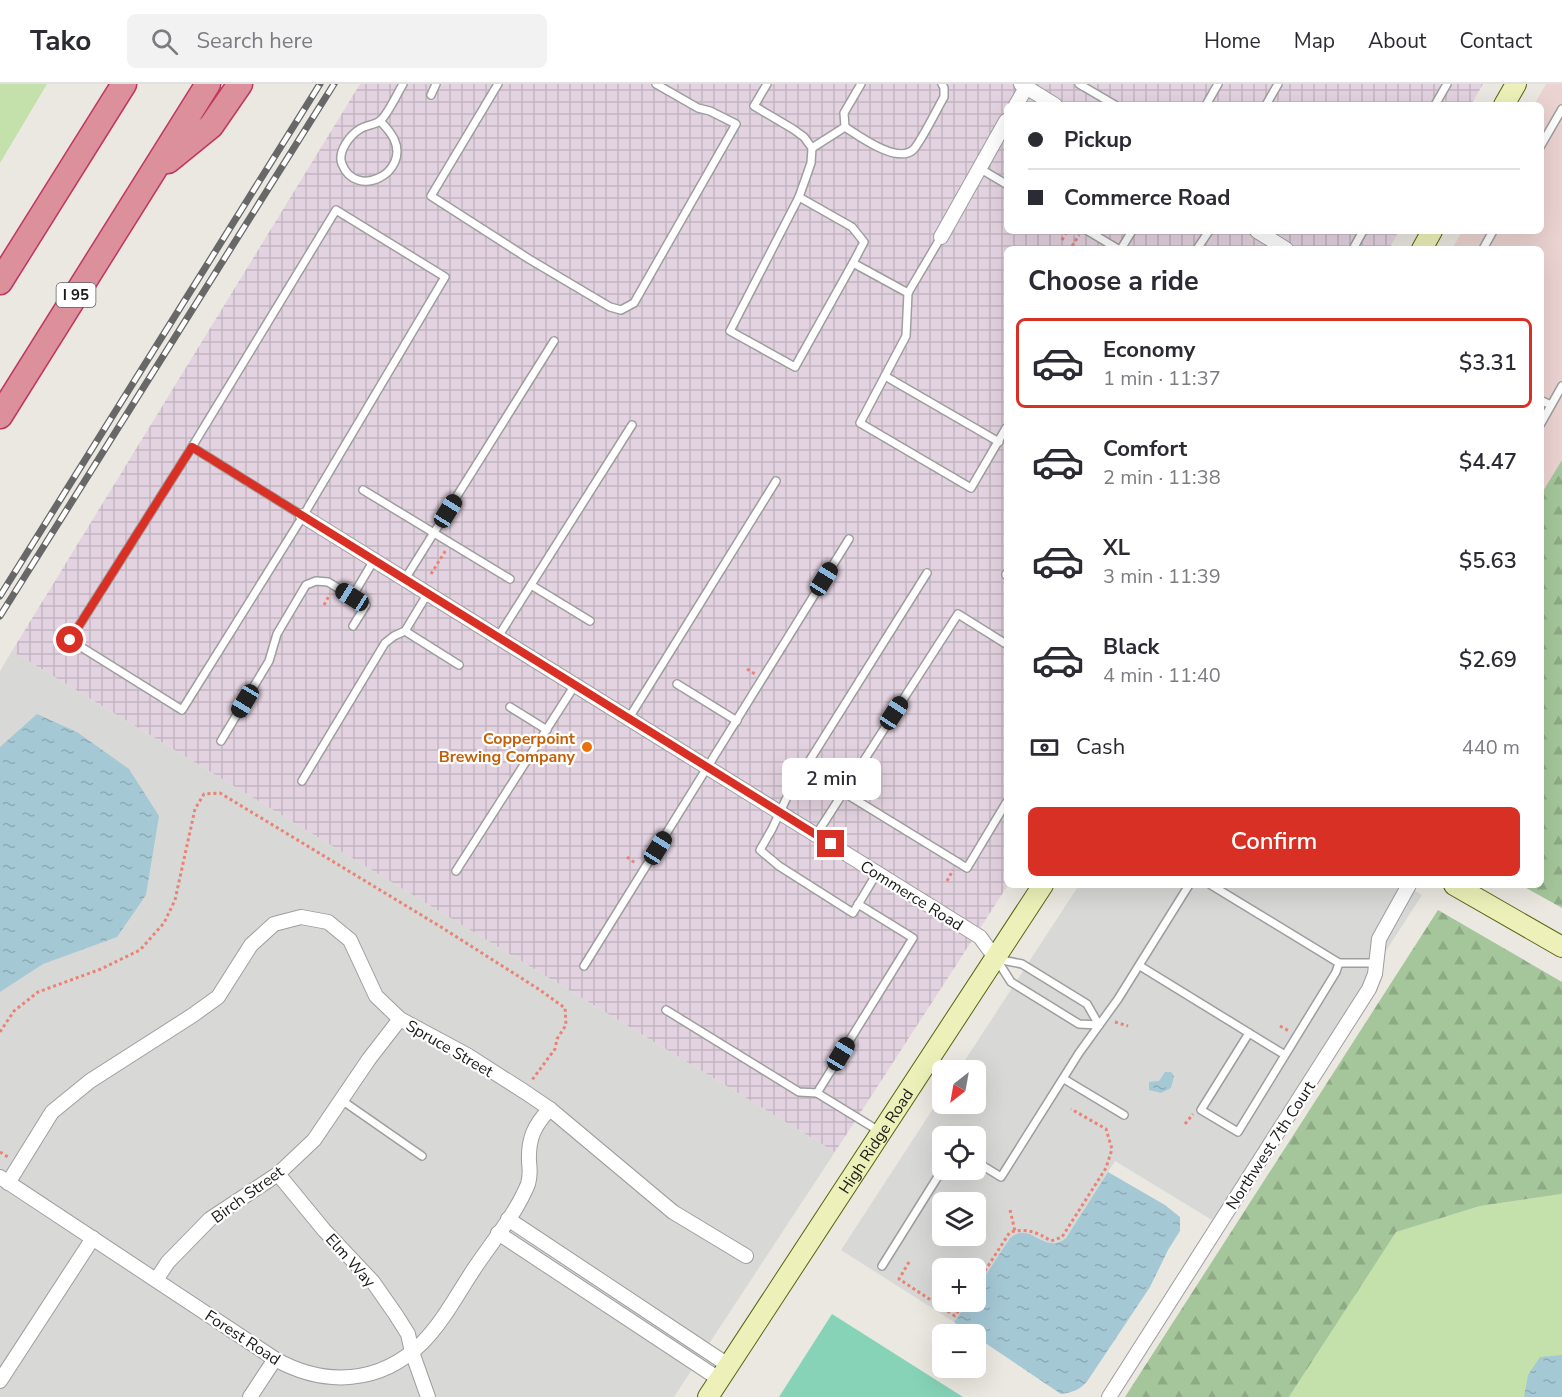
<!DOCTYPE html>
<html lang="en">
<head>
<meta charset="utf-8">
<style>
  :root { --surface:#fff; --page:#f2f2f3; --text:#2b2b33; --muted:#7c7c81; --line:#e1e1e2; --accent:#d93025 }
  body { margin:0; font-family:"Nunito Sans",sans-serif; background:var(--page); color:var(--text); height:100vh; display:flex; flex-direction:column; font-size:22px; white-space:nowrap }
  * { box-sizing:border-box; margin:0 }
  p { font-size:20px; color:var(--muted) }
  .icon { flex:none; width:33px; height:33px; fill:none; stroke:currentColor; stroke-width:2; stroke-linecap:round; stroke-linejoin:round }
  .map { position:relative; flex:1; overflow:hidden }
  .side { position:absolute; left:1004px; top:162px; width:540px; height:642px; display:flex; flex-direction:column; background:var(--surface); border-radius:9px; box-shadow:0 6px 24px #0002 }
  .side>* { flex:none }
  .hud { position:absolute; left:1004px; top:18px; width:540px; height:132px; border-radius:9px; box-shadow:0 6px 24px #0002; display:grid; align-content:center; height:132px; padding:0 24px; background:var(--surface) }
  .needle { width:39px; rotate:211deg }
  .buttons { position:absolute; left:932px; top:976px; display:grid; gap:12px }
  .buttons a { display:grid; place-items:center; width:54px; height:54px; border-radius:9px; background:var(--surface); box-shadow:0 6px 24px #0002; font-size:30px }
  .end { position:absolute; width:27px; height:27px; margin:-14px; border:8px solid #d93025; background:#fff; box-shadow:0 0 0 3px #fff }
  .from { border-radius:50% }
  .bubble { position:absolute; height:42px; border-radius:9px; background:var(--surface); box-shadow:0 6px 24px #0002; font-size:20px; font-weight:600; line-height:42px; text-align:center }
  .car { position:absolute; width:18px; height:36px; margin:-18px -9px; border-radius:8px; box-shadow:0 0 4px 2px #0007; background:linear-gradient(#222 24%,#8ab4d8 0 40%,#222 0 76%,#8ab4d8 0 86%,#222 0) }
  .hud b { display:flex; align-items:center; gap:21px; height:57px; font-size:22px }
  .hud b+b { border-top:2px solid var(--line) }
  .hud i { width:15px; height:15px; background:var(--text) }
  ul { padding:0; list-style:none }
  li { display:flex; align-items:center; gap:18px; height:90px; margin:0 12px 9px; padding:0 12px; border:3px solid transparent; border-radius:9px }
  li div { flex:1 }
  li b { display:block; font-size:22px }
  li em { font-style:normal; font-weight:600 }
  li.on { border-color:var(--accent) }
  li>.icon { width:54px; height:54px; stroke-width:1.5 }
  h2 { padding:0 24px; font-size:27px; line-height:72px }
  .pay { display:flex; align-items:center; gap:15px; height:66px; padding:0 24px; font-size:22px }
  .pay p { margin-inline-start:auto }
  .primary-button { display:flex; gap:12px; margin-top:auto; padding:12px 24px }
  .primary-button a { flex:1; height:69px; border-radius:9px; background:var(--accent); color:#fff; font-size:24px; font-weight:600; line-height:69px; text-align:center }
  header { display:flex; align-items:center; gap:36px; box-sizing:border-box; height:84px; padding:0 30px; background:var(--surface); border-bottom:2px solid var(--line) }
  header strong { font-size:28px }
  nav { display:flex; gap:33px; margin-inline-start:auto; font-size:21px }
  .search { width:420px; height:54px; background:var(--page); display:flex; align-items:center; gap:15px; box-sizing:border-box; padding:0 21px; border-radius:9px; color:var(--muted); font-size:22px }
  .map>svg:first-child { display:block }
</style>
</head>
<body>
<header>
<strong>Tako</strong>
<div class="search"><svg class="icon" aria-label="search" viewBox="0 0 24 24"><circle cx="10" cy="10" r="6"/><path d="M15 15l6 6"/></svg>Search here</div>
<nav><a>Home</a><a>Map</a><a>About</a><a>Contact</a></nav>
</header>
<div class="map">
<svg width="1562" height="1313" viewBox="0 0 1562 1313">
  <defs>
    <pattern id="industrial-grid" width="8" height="8" patternUnits="userSpaceOnUse" patternTransform="scale(1.5)"><rect width="8" height="8" fill="#e3d3e0"/><path d="M0 4h8M4 0v8" fill="none" stroke="#c2b5c0"/></pattern>
    <pattern id="forest-firs" width="22" height="20" patternUnits="userSpaceOnUse" patternTransform="scale(1.5)"><rect width="22" height="20" fill="#a5c69a"/><path d="M5 1l3.5 6h-7zM16 11l3.5 6h-7z" fill="#8daa84"/></pattern>
    <pattern id="water-ripples" width="26" height="14" patternUnits="userSpaceOnUse" patternTransform="scale(1.5)"><rect width="26" height="14" fill="#a5c8d5"/><path d="M2 4q2-2 4 0t4 0M15 11q2-2 4 0t4 0" fill="none" stroke="#8dabb6"/></pattern>
  </defs>
  <rect width="100%" height="100%" fill="#ebe8e1"/>
  <!-- residential -->
  <g fill="#d8d8d7" fill-rule="evenodd">
    <path d="M12,567L835,1068L674,1313H0V587Z"/>
    <path d="M1079,801H1404L1422,811L1212,1136L1115,1077L1066,1154L1061,1157L1050,1160L1031,1151L1010,1154L975,1207V1185H942V1218H968L954,1238L841,1166L942,1011V1020H975V987H958ZM942,1053H975V1086H942ZM942,1119H975V1152H942Z"/>
  </g>
  <!-- commercial -->
  <path fill="#ebd3d1" d="M1546,0H1562V376L1541,411L1540,165H1452L1462,147H1540V21H1534Z"/>
  <!-- industrial -->
  <path fill="url(#industrial-grid)" d="M360,0H1483L1471,21H1006V147H1399L1389,165H1006L1008,801L835,1068L12,567Z"/>
  <!-- grass -->
  <g fill="#c4e1ab">
    <path d="M0,0H47L0,79Z"/>
    <path d="M1562,1110V1313H1289L1395,1148L1480,1122Z"/>
  </g>
  <!-- forest -->
  <g fill="url(#forest-firs)">
    <path d="M1562,376V824L1521,801H1540V412Z"/>
    <path d="M1438,826L1562,898V1110L1480,1122L1396,1148L1289,1313H1125Z"/>
  </g>
  <!-- pitch -->
  <path fill="#86d3b8" d="M832,1230L963,1313H779Z"/>
  <!-- water -->
  <g fill="url(#water-ripples)">
    <path d="M37,630L77,648L129,685L159,732L146,811L117,853L43,880L0,908V663Z"/>
    <path d="M1165,988H1171L1174,992L1171,1004L1161,1009L1149,1006V998L1159,997Z"/>
    <path d="M1108,1088L1165,1121L1180,1133V1147L1168,1166L1150,1203L1088,1296C1080,1306 1074,1308 1061,1310L954,1238L968,1218H975V1207L1010,1154C1031,1136 1043,1172 1066,1154Z"/>
    <path d="M1562,1271V1313H1524L1528,1291L1540,1273Z"/>
  </g>
  <g fill="none" stroke-linecap="round" stroke-linejoin="round">
    <!-- lane casing -->
    <g stroke="#9e9e9e" stroke-width="10">
      <g id="lane">
        <path d="M498,0L431,112L529,175L610,223L621,226L634,219L736,40L710,27L698,24L656,0"/>
        <path d="M767,0L754,22L793,45L804,53L812,64L811,79L799,113L730,247L795,283L853,179L908,209L941,153"/>
        <path d="M1079,0L1115,21"/>
        <path d="M431,11L436,0"/>
        <path d="M1206,21L1218,0"/>
        <path d="M1266,21L1278,0"/>
        <path d="M1435,21L1447,0"/>
        <path d="M380,37C385,42 391,49 394,55C410,89 356,116 342,80C337,68 350,51 360,45C366,41 376,41 381,36C389,28 397,10 403,0"/>
        <path d="M845,43C859,52 897,80 913,66C920,60 938,23 944,13V4L942,0"/>
        <path d="M845,43L844,29L861,0"/>
        <path d="M1540,63L1562,25"/>
        <path d="M812,64L845,43"/>
        <path d="M979,84L1006,100"/>
        <path d="M799,113L852,143L864,158L853,179"/>
        <path d="M1088,147L1118,165"/>
        <path d="M1121,165L1132,147"/>
        <path d="M1197,165L1209,147"/>
        <path d="M1353,165L1363,147"/>
        <path d="M1483,165L1493,147"/>
        <path d="M908,209L906,252L860,339L971,404L1006,344"/>
        <path d="M885,292L999,358"/>
        <path d="M1540,316L1551,321"/>
        <path d="M1540,341L1562,302"/>
        <path d="M192,363L70,556L182,626L303,432L445,193L336,126L192,363L303,432"/>
        <path d="M363,406L510,495"/>
        <path d="M1006,490V491"/>
        <path d="M405,495L554,257"/>
        <path d="M531,501L590,537"/>
        <path d="M352,513L374,476"/>
        <path d="M405,547L459,581"/>
        <path d="M498,553L632,341"/>
        <path d="M677,600L737,637"/>
        <path d="M510,623L547,646"/>
        <path d="M629,634L776,397"/>
        <path d="M221,657L269,577L277,550L306,501L316,497L328,498L366,521L353,542"/>
        <path d="M302,697L385,559L394,552L405,547L428,509"/>
        <path d="M843,708L967,784L1006,719"/>
        <path d="M816,751L958,530L1006,560"/>
        <path d="M456,787L575,601"/>
        <path d="M877,789L853,829L779,782L760,766L772,745L788,711L927,489"/>
        <path d="M1211,801L1339,879L1336,888L1238,1048L1201,1026L1249,949L1285,971"/>
        <path d="M858,820L913,854L817,1009L879,1047"/>
        <path d="M997,875L1022,880L1087,920L1099,941"/>
        <path d="M997,876L1011,898L1079,940L1099,941"/>
        <path d="M1339,879H1376"/>
        <path d="M584,882L849,455"/>
        <path d="M1140,882L1249,949"/>
        <path d="M666,926L799,1008L817,1009"/>
        <path d="M1064,995L1124,1031"/>
        <path d="M340,1015L422,1072"/>
        <path d="M975,1077L1001,1093L1079,969L1118,915L1189,801"/>
        <path d="M882,1182L942,1086"/>
      </g>
    </g>
    <!-- street casing -->
    <g stroke="#9e9e9e" stroke-width="16">
      <g id="street">
        <path d="M1021,0L1055,21"/>
        <path d="M1016,21L1028,0"/>
        <path d="M1257,147L1286,165"/>
        <path d="M941,153L1006,37"/>
        <path d="M303,432L980,853L996,875"/>
        <path d="M278,1090L324,1146L373,1198L396,1231L408,1250L412,1268L428,1313"/>
        <path d="M0,1093L275,1275C325,1303 380,1300 422,1259C443,1238 458,1209 474,1185C492,1158 516,1130 528,1100C530,1093 530,1085 529,1078C528,1055 534,1041 550,1025"/>
        <path d="M8,1099L52,1028L90,997L193,931L218,913L251,861L274,840L301,833L328,838L350,856L376,912L400,935L467,971L525,1008L550,1025L673,1128L746,1172"/>
        <path d="M508,1135L728,1281"/>
        <path d="M498,1149L719,1295"/>
        <path d="M156,1196L168,1178L210,1135L278,1090L314,1056L369,975L400,935"/>
        <path d="M0,1297L93,1154"/>
        <path d="M250,1313L275,1275"/>
        <path d="M1109,1313L1369,905L1375,890L1379,855L1409,801"/>
      </g>
    </g>
    <!-- secondary casing -->
    <g stroke="#586310" stroke-width="22">
      <g id="secondary">
        <path d="M1504,21L1516,0"/>
        <path d="M1422,165L1432,147"/>
        <path d="M1454,801L1562,863"/>
        <path id="s1" d="M708,1313L1043,801"/>
      </g>
    </g>
    <!-- highway casing -->
    <g stroke="#c13661" stroke-width="27">
      <g id="highway">
        <path d="M168,77L211,42L240,0"/>
        <path d="M0,198L124,0"/>
        <path d="M0,332L208,0"/>
      </g>
    </g>
    <!-- path -->
    <g stroke="#ea8373" stroke-width="3" stroke-dasharray="3 3" stroke-linecap="butt">
      <path d="M1062,156L1067,147"/>
      <path d="M1072,162L1079,151"/>
      <path d="M431,490L446,466"/>
      <path d="M324,521L330,510"/>
      <path d="M747,585L755,590"/>
      <path d="M627,773L635,779"/>
      <path d="M947,797L953,786"/>
      <path d="M1115,938L1128,942"/>
      <path d="M1280,942L1289,947"/>
      <path d="M0,948L14,927L38,908L101,885L140,866L164,839L175,816L195,725L204,710L220,709L441,843L540,906L565,924L566,941L557,955L555,965L532,996"/>
      <path d="M1185,1040L1193,1030"/>
      <path d="M0,1068L8,1073"/>
      <path d="M1010,1126L1015,1147"/>
      <path d="M909,1178L899,1195L955,1232L964,1218"/>
      <path d="M975,1202L1010,1148C1027,1144 1037,1148 1051,1157L1062,1153L1106,1084L1112,1065L1106,1045L1071,1025"/>
    </g>
    <!-- lane -->
    <use href="#lane" stroke="#fff" stroke-width="7"/>
    <!-- street -->
    <use href="#street" stroke="#fff" stroke-width="14"/>
    <!-- secondary -->
    <use href="#secondary" stroke="#edf1b9" stroke-width="20"/>
    <!-- highway -->
    <use href="#highway" stroke="#db909b" stroke-width="24"/>
    <!-- rail casing -->
    <g stroke="#686868" stroke-width="7">
      <g id="rail">
        <path d="M0,512L320,0"/>
        <path d="M0,532L334,0"/>
      </g>
    </g>
    <!-- rail -->
    <use href="#rail" stroke="#fff" stroke-width="4.5" stroke-dasharray="14" stroke-linecap="butt"/>
  </g>
  <g fill="none" stroke-linecap="round" stroke-linejoin="round">
    <!-- route -->
    <path stroke="#d93025" stroke-width="8" d="M70,556L192,363L831,760"/>
  </g>
  <!-- markers -->
  <circle fill="#e8710a" stroke="#fff" stroke-width="2" cx="587" cy="663" r="6"/>
  <g text-anchor="middle" stroke-width="4.5" stroke-linejoin="round" paint-order="stroke">
    <!-- shield labels -->
    <rect fill="#fff" stroke="#5f5f5f" stroke-width="1.5" x="56.5" y="199" width="39" height="24" rx="4.5"/>
    <g font-size="15" font-weight="bold" fill="#1a1a1a">
      <text x="76" y="216">I 95</text>
    </g>
    <!-- food labels -->
    <g font-size="16" font-weight="bold" fill="#c56008" stroke="#fff" text-anchor="end">
      <text x="575" y="660">Copperpoint<tspan x="575" dy="18">Brewing Company</tspan></text>
    </g>
    <!-- street labels -->
    <g font-size="16" fill="#1a1a1a" stroke="#fff">
      <text transform="translate(912 811) rotate(32)" y="6">Commerce Road</text>
      <text transform="translate(450 964) rotate(30)" y="6">Spruce Street</text>
      <text dy="6" stroke="none"><textPath href="#s1" startOffset="306">High Ridge Road</textPath></text>
      <text transform="translate(1270 1061) rotate(-57)" y="6">Northwest 7th Court</text>
      <text transform="translate(247 1110) rotate(-36)" y="6">Birch Street</text>
      <text transform="translate(351 1176) rotate(48)" y="6">Elm Way</text>
      <text transform="translate(243 1253) rotate(33)" y="6">Forest Road</text>
    </g>
  </g>
</svg>
<div class="buttons">
<a><svg class="needle" viewBox="-14 -14 28 28"><path d="M0-13l5 13h-10z" fill="#e53935"/><path d="M0 13l5-13h-10z" fill="#7c7c81"/></svg></a>
<a><svg class="icon" aria-label="locate" viewBox="0 0 24 24"><circle cx="12" cy="12" r="6"/><path d="M12 2v4M12 18v4M2 12h4M18 12h4"/></svg></a>
<a><svg class="icon" aria-label="layers" viewBox="0 0 24 24"><path d="M12 4l9 5-9 5-9-5zM3 14l9 5 9-5"/></svg></a>
<a>+</a>
<a>−</a>
</div>
<i class="end from" style="left:70px;top:556px"></i>
<i class="end" style="left:831px;top:760px"></i>
<div class="bubble" style="left:782px;top:674px;width:99px">2 min</div>
<i class="car" style="left:448px;top:427px;rotate:32deg"></i>
<i class="car" style="left:824px;top:495px;rotate:32deg"></i>
<i class="car" style="left:352px;top:513px;rotate:302deg"></i>
<i class="car" style="left:245px;top:617px;rotate:211deg"></i>
<i class="car" style="left:894px;top:629px;rotate:33deg"></i>
<i class="car" style="left:658px;top:764px;rotate:32deg"></i>
<i class="car" style="left:841px;top:970px;rotate:31deg"></i>
<div class="hud">
<b><i class="from"></i>Pickup</b>
<b><i></i>Commerce Road</b>
</div>
<section class="side">
<h2>Choose a ride</h2>
<ul>
<li class="on"><svg class="icon" aria-label="car" viewBox="0 0 24 24"><path d="M5 17H2v-5l4-1 3-4h7l3 4 3 1v5h-3M9 17h6M6 11h13"/><circle cx="7" cy="17" r="2"/><circle cx="17" cy="17" r="2"/></svg><div><b>Economy</b><p>1 min · 11:37</p></div><em>$3.31</em></li>
<li><svg class="icon" aria-label="car" viewBox="0 0 24 24"><path d="M5 17H2v-5l4-1 3-4h7l3 4 3 1v5h-3M9 17h6M6 11h13"/><circle cx="7" cy="17" r="2"/><circle cx="17" cy="17" r="2"/></svg><div><b>Comfort</b><p>2 min · 11:38</p></div><em>$4.47</em></li>
<li><svg class="icon" aria-label="car" viewBox="0 0 24 24"><path d="M5 17H2v-5l4-1 3-4h7l3 4 3 1v5h-3M9 17h6M6 11h13"/><circle cx="7" cy="17" r="2"/><circle cx="17" cy="17" r="2"/></svg><div><b>XL</b><p>3 min · 11:39</p></div><em>$5.63</em></li>
<li><svg class="icon" aria-label="car" viewBox="0 0 24 24"><path d="M5 17H2v-5l4-1 3-4h7l3 4 3 1v5h-3M9 17h6M6 11h13"/><circle cx="7" cy="17" r="2"/><circle cx="17" cy="17" r="2"/></svg><div><b>Black</b><p>4 min · 11:40</p></div><em>$2.69</em></li>
</ul>
<div class="pay"><svg class="icon" aria-label="cash" viewBox="0 0 24 24"><path d="M3 7h18v10H3z"/><circle cx="12" cy="12" r="2"/></svg>Cash<p>440 m</p></div>
<div class="primary-button"><a>Confirm</a></div>
</section>
</div>
</body>
</html>
